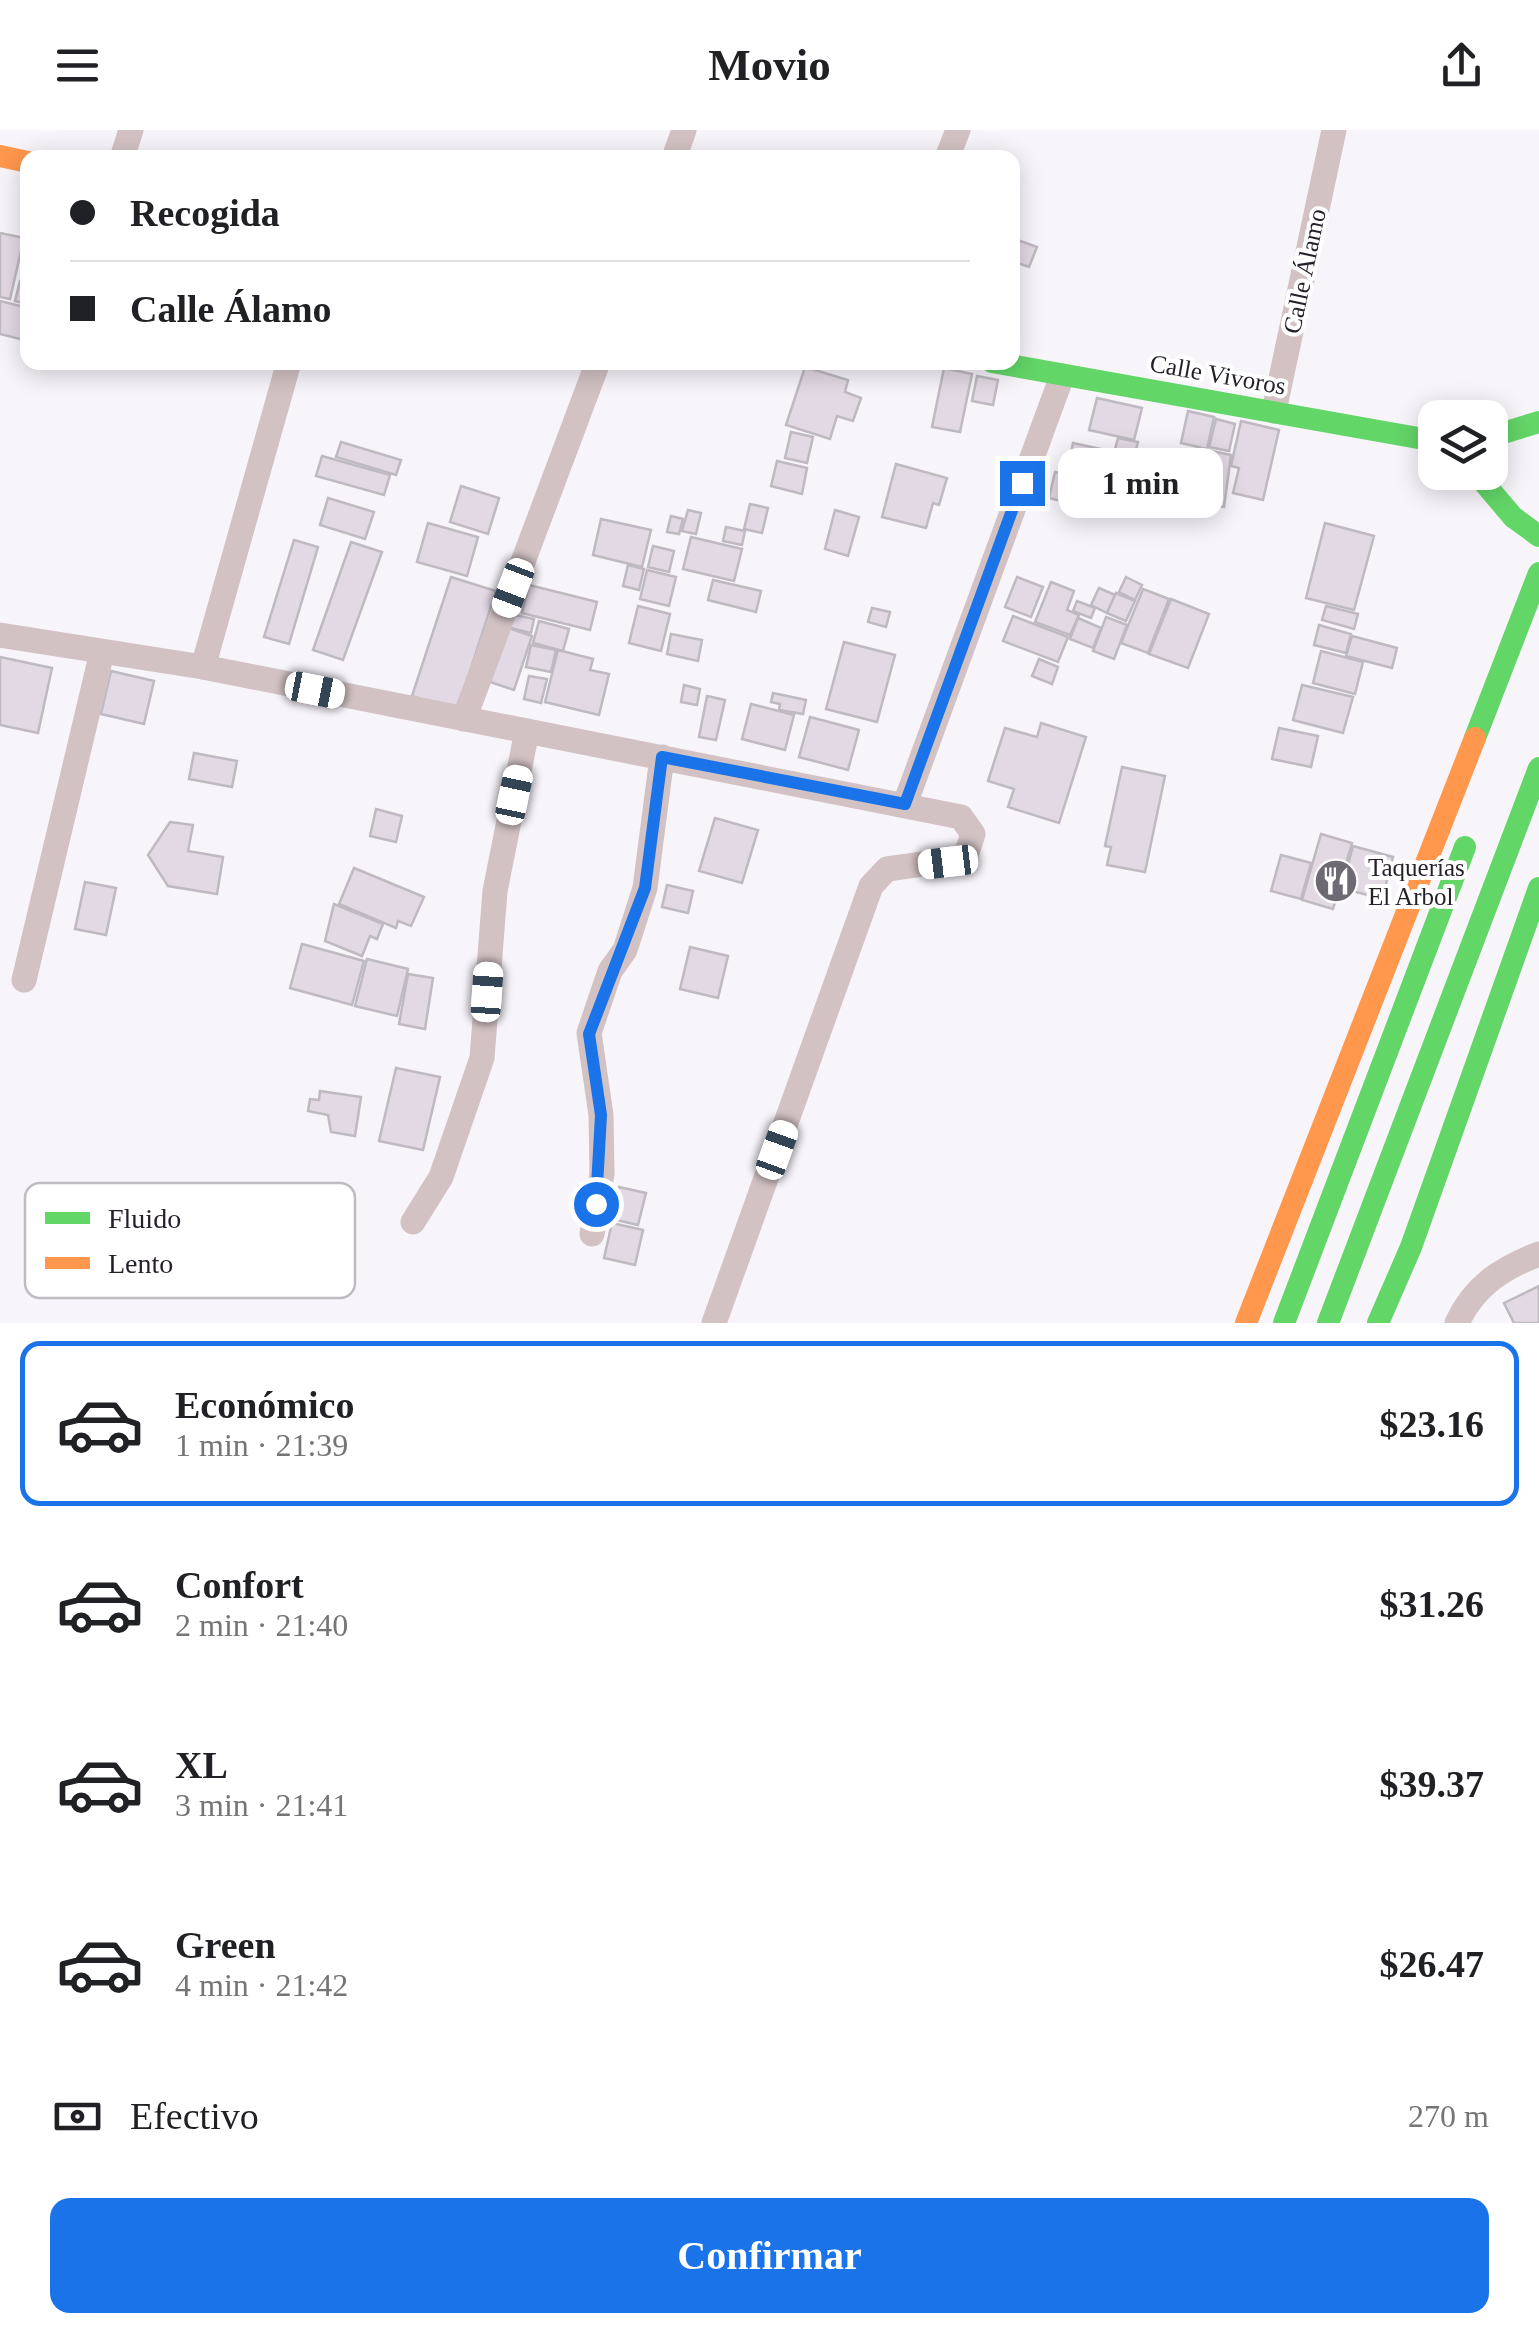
<!DOCTYPE html>
<html lang="es">
<head>
<meta charset="utf-8">
<style>
  :root { --surface:#fff; --page:#f2f2f2; --text:#202124; --muted:#757577; --line:#e0e0e0; --accent:#1a73e8 }
  body { margin:0; font-family:Georgia,serif; background:var(--page); color:var(--text); height:100vh; display:flex; flex-direction:column; font-size:38px; white-space:nowrap }
  * { box-sizing:border-box; margin:0 }
  p { font-size:32px; color:var(--muted) }
  .icon { flex:none; width:55px; height:55px; fill:none; stroke:currentColor; stroke-width:2; stroke-linecap:round; stroke-linejoin:round }
  .map { position:relative; height:1193px; overflow:hidden }
  .details { display:flex; flex-direction:column; background:var(--surface); flex:1 }
  .details>* { flex:none }
  .hud { position:absolute; left:20px; top:20px; width:1000px; height:220px; border-radius:20px; box-shadow:0 5px 25px #0003; display:grid; align-content:center; height:220px; padding:0 50px; background:var(--surface) }
  .tools { position:absolute; left:1418px; top:270px; display:grid; gap:20px }
  .tools a { display:grid; place-items:center; width:90px; height:90px; border-radius:20px; background:var(--surface); box-shadow:0 5px 25px #0003; font-size:50px }
  .end { position:absolute; width:45px; height:45px; margin:-22px; border:12px solid #1a73e8; background:#fff; box-shadow:0 0 0 5px #fff }
  .from { border-radius:50% }
  .bubble { position:absolute; height:70px; border-radius:20px; background:var(--surface); box-shadow:0 5px 25px #0003; font-size:32px; font-weight:700; line-height:70px; text-align:center }
  .car { position:absolute; width:30px; height:60px; margin:-30px -15px; border-radius:12px; box-shadow:0 0 8px 2px #0007; background:linear-gradient(#fff 24%,#345 0 40%,#fff 0 76%,#345 0 86%,#fff 0) }
  .hud b { display:flex; align-items:center; gap:35px; height:95px; font-size:38px }
  .hud b+b { border-top:2px solid var(--line) }
  .hud i { width:25px; height:25px; background:var(--text) }
  ul { padding:18px 0 0; list-style:none }
  li { display:flex; align-items:center; gap:30px; height:165px; margin:0 20px 15px; padding:0 30px; border:5px solid transparent; border-radius:20px }
  li div { flex:1 }
  li b { display:block; font-size:38px }
  li em { font-style:normal; font-weight:700 }
  li.selected { border-color:var(--accent) }
  li>.icon { width:90px; height:90px; stroke-width:1.5 }
  .pay { display:flex; align-items:center; gap:25px; height:110px; padding:0 50px; font-size:38px }
  .pay p { margin-inline-start:auto }
  .action { display:flex; gap:20px; margin-top:auto; padding:20px 50px }
  .action a { flex:1; height:115px; border-radius:20px; background:var(--accent); color:#fff; font-size:40px; font-weight:700; line-height:115px; text-align:center }
  header { display:flex; justify-content:space-between; align-items:center; height:130px; padding:0 50px; background:var(--surface); font-size:45px; font-weight:700 }
  .map>svg:first-child { display:block }
</style>
</head>
<body>
<header><svg class="icon" aria-label="menu" viewBox="0 0 24 24"><path d="M4 6h16M4 12h16M4 18h16"/></svg>Movio<svg class="icon" aria-label="share" viewBox="0 0 24 24"><path d="M12 15V3M7 8l5-5 5 5M5 13v7h14v-7"/></svg></header>
<div class="map">
<svg width="1539" height="1193" viewBox="0 0 1539 1193">
  <rect width="100%" height="100%" fill="#f7f4fa"/>
  <!-- building -->
  <g fill="#e3d9e5" stroke="#bfb9c1" stroke-width="2.5">
    <path d="M0,103L24,108L10,169L0,167Z"/>
    <path d="M1012,108L1037,117L1029,137L1012,131Z"/>
    <path d="M20,151L28,153V174L15,171Z"/>
    <path d="M0,171L28,178V211L0,204Z"/>
    <path d="M805,237L848,250L845,262L861,268L853,291L837,286L830,309L786,295Z"/>
    <path d="M944,238L972,244L960,302L932,297Z"/>
    <path d="M977,246L998,250L993,275L972,271Z"/>
    <path d="M1097,268L1142,278L1134,310L1089,300Z"/>
    <path d="M1188,281L1214,287L1207,319L1181,313Z"/>
    <path d="M1216,289L1235,294L1229,321L1209,317Z"/>
    <path d="M1241,291L1279,300L1263,370L1233,363L1239,338L1231,336Z"/>
    <path d="M791,302L813,307L807,333L785,328Z"/>
    <path d="M1118,308L1138,312L1134,327L1114,323Z"/>
    <path d="M341,312L401,330L396,345L336,327Z"/>
    <path d="M1073,313L1110,321L1104,350L1067,341Z"/>
    <path d="M1198,318L1231,325L1224,377L1186,369Z"/>
    <path d="M1114,325L1140,331L1129,380L1102,374Z"/>
    <path d="M322,326L390,345L384,365L316,346Z"/>
    <path d="M777,331L807,338L802,364L771,356Z"/>
    <path d="M896,334L947,348L939,375L933,373L926,398L882,387Z"/>
    <path d="M1055,342L1093,351L1087,377L1049,368Z"/>
    <path d="M461,356L499,368L488,404L450,392Z"/>
    <path d="M328,368L374,382L365,409L320,395Z"/>
    <path d="M750,374L768,378L762,403L744,399Z"/>
    <path d="M688,380L701,383L696,404L682,401Z"/>
    <path d="M835,380L859,387L848,426L825,419Z"/>
    <path d="M671,386L683,389L679,404L667,402Z"/>
    <path d="M601,389L651,400L642,437L593,425Z"/>
    <path d="M428,393L478,407L467,446L417,432Z"/>
    <path d="M1325,393L1374,406L1354,480L1306,468Z"/>
    <path d="M726,397L745,401L742,415L723,411Z"/>
    <path d="M691,407L742,419L734,451L683,439Z"/>
    <path d="M294,410L318,417L289,514L264,507Z"/>
    <path d="M351,412L382,422L343,530L313,520Z"/>
    <path d="M653,416L674,421L669,442L648,437Z"/>
    <path d="M628,435L644,439L639,460L623,456Z"/>
    <path d="M647,440L676,447L669,476L640,469Z"/>
    <path d="M451,447L496,461L457,581L412,566Z"/>
    <path d="M1017,447L1043,457L1031,487L1005,477Z"/>
    <path d="M1126,447L1142,455L1135,470L1119,462Z"/>
    <path d="M713,450L761,461L756,482L708,470Z"/>
    <path d="M1051,452L1074,461L1067,480L1079,485L1070,505L1035,492Z"/>
    <path d="M529,455L597,472L590,500L522,483Z"/>
    <path d="M1099,458L1115,465L1107,483L1091,475Z"/>
    <path d="M1143,459L1169,469L1148,523L1121,513Z"/>
    <path d="M1116,463L1135,471L1126,491L1107,483Z"/>
    <path d="M1171,469L1209,484L1188,538L1149,524Z"/>
    <path d="M1077,471L1095,478L1091,488L1073,481Z"/>
    <path d="M638,476L670,484L661,521L629,513Z"/>
    <path d="M1326,476L1358,484L1354,499L1322,490Z"/>
    <path d="M872,478L890,482L886,497L868,492Z"/>
    <path d="M510,484L534,489L531,503L507,497Z"/>
    <path d="M1013,486L1068,507L1058,532L1003,511Z"/>
    <path d="M1106,487L1127,495L1114,529L1093,521Z"/>
    <path d="M1078,488L1101,498L1093,518L1070,509Z"/>
    <path d="M539,491L569,499L563,521L533,513Z"/>
    <path d="M1319,495L1351,504L1346,523L1314,515Z"/>
    <path d="M508,498L532,506L514,560L490,552Z"/>
    <path d="M671,504L702,510L698,531L667,524Z"/>
    <path d="M1352,506L1397,518L1392,538L1346,526Z"/>
    <path d="M844,512L895,525L877,592L826,579Z"/>
    <path d="M531,515L556,520L551,542L526,537Z"/>
    <path d="M558,520L593,529L590,540L609,544L599,585L545,572Z"/>
    <path d="M1321,521L1363,532L1355,564L1313,553Z"/>
    <path d="M0,527L52,538L38,603L0,595Z"/>
    <path d="M1039,529L1058,537L1052,554L1032,546Z"/>
    <path d="M111,541L154,551L144,594L101,584Z"/>
    <path d="M529,546L547,549L541,573L524,569Z"/>
    <path d="M684,555L700,559L697,575L681,572Z"/>
    <path d="M1302,555L1353,567L1343,603L1293,590Z"/>
    <path d="M773,563L806,570L803,584L779,580L780,574L771,572Z"/>
    <path d="M707,566L725,570L716,610L699,607Z"/>
    <path d="M751,574L794,585L785,620L742,609Z"/>
    <path d="M810,587L859,600L848,640L799,627Z"/>
    <path d="M1041,593L1086,607L1059,693L1008,677L1014,659L988,651L1005,598L1037,607Z"/>
    <path d="M1279,598L1318,606L1311,637L1272,629Z"/>
    <path d="M194,623L237,631L232,657L189,649Z"/>
    <path d="M1122,637L1165,646L1145,742L1107,735L1111,717L1105,716Z"/>
    <path d="M376,679L402,686L396,712L370,706Z"/>
    <path d="M715,688L758,700L742,753L699,741Z"/>
    <path d="M170,692L193,695L188,721L223,727L217,764L168,756L148,725Z"/>
    <path d="M1321,704L1352,713L1333,779L1302,770Z"/>
    <path d="M1353,716L1393,727L1382,769L1342,758Z"/>
    <path d="M1281,725L1311,733L1301,769L1271,761Z"/>
    <path d="M354,738L424,767L411,796L398,791L396,798L339,774Z"/>
    <path d="M85,752L116,758L106,805L75,799Z"/>
    <path d="M667,755L693,761L688,783L662,777Z"/>
    <path d="M334,774L383,794L377,809L370,806L362,826L325,811Z"/>
    <path d="M302,814L364,831L352,875L290,858Z"/>
    <path d="M690,817L728,826L718,868L680,859Z"/>
    <path d="M367,829L408,839L397,886L355,876Z"/>
    <path d="M408,844L433,848L425,899L399,894Z"/>
    <path d="M396,938L440,947L423,1020L379,1011Z"/>
    <path d="M320,961L361,967L355,1006L331,1002L328,985L308,981L310,969L319,970Z"/>
    <path d="M619,1057L646,1063L638,1095L612,1089Z"/>
    <path d="M612,1093L643,1100L635,1135L604,1128Z"/>
    <path d="M1539,1156V1193H1514L1504,1173Z"/>
  </g>
  <g fill="none" stroke-linecap="round" stroke-linejoin="round">
    <!-- street -->
    <g stroke="#d2c2c4" stroke-width="25">
      <path d="M122,28L131,0"/>
      <path d="M674,28L684,0"/>
      <path d="M947,28L958,0"/>
      <path d="M1274,281L1334,0"/>
      <path d="M0,505L203,537L961,687L973,704L965,728L887,739L871,756L714,1193"/>
      <path d="M203,537L289,232"/>
      <path d="M464,589L598,232"/>
      <path d="M905,674L1062,246"/>
      <path d="M24,850L102,522"/>
      <path d="M413,1092L441,1047L482,928L495,761L527,601"/>
      <path d="M592,1104L602,1044L601,985L589,903L610,841L625,820L645,758L662,627"/>
      <path d="M1457,1193C1474,1156 1502,1138 1539,1124"/>
    </g>
    <!-- fast -->
    <g stroke="#63d668" stroke-width="22">
      <path d="M992,232L1435,311"/>
      <path d="M1490,307L1539,292"/>
      <path d="M1475,342L1513,387L1539,406"/>
      <path d="M1475,608L1539,443"/>
      <path d="M1284,1193L1465,717"/>
      <path d="M1328,1193L1539,638"/>
      <path d="M1378,1193L1411,1117L1539,758"/>
    </g>
    <!-- slow -->
    <g stroke="#ff974d" stroke-width="22">
      <path d="M0,26L28,32"/>
      <path d="M1246,1193L1475,608"/>
    </g>
  </g>
  <g fill="none" stroke-linecap="round" stroke-linejoin="round">
    <!-- route -->
    <path stroke="#1a73e8" stroke-width="12" d="M596,1074L601,985L589,904L645,758L662,627L905,674L1022,353"/>
  </g>
  <!-- icons -->
  <defs>
    <g id="restaurant-disc" transform="scale(2.25)"><circle r="9.5" fill="#6e6a73" stroke="#fff"/><path d="M-5-6h1v4h1v-4h1v4h1v-4h1v5L-1.5 .5V6h-2V.5L-5-1ZM5-6V6H3V1.5H1.5Q1.5-4 5-6Z" fill="#fff"/></g>
  </defs>
  <g fill-rule="evenodd">
    <use href="#restaurant-disc" x="1336" y="751"/>
  </g>
  <g text-anchor="middle" stroke-width="8" stroke-linejoin="round" paint-order="stroke">
    <!-- street labels -->
    <g font-size="25" fill="#251f2a" stroke="#fff">
      <text transform="translate(1304 141) rotate(-78)" y="9">Calle Álamo</text>
      <text transform="translate(1218 244) rotate(10)" y="9">Calle Vivoros</text>
    </g>
    <!-- poi labels -->
    <g font-size="25" fill="#251f2a" stroke="#fff" text-anchor="start">
      <text x="1368" y="746">Taquerías<tspan x="1368" dy="29">El Arbol</tspan></text>
    </g>
  </g>
  <!-- legend -->
  <rect x="25" y="1053" width="330" height="115" rx="15" fill="#fff" stroke="#bebcbf" stroke-width="2.5"/>
  <rect x="45" y="1082" width="45" height="12" fill="#63d668"/>
  <rect x="45" y="1127" width="45" height="12" fill="#ff974d"/>
  <g font-size="28" fill="#251f2a">
    <text x="108" y="1098">Fluido</text>
    <text x="108" y="1143">Lento</text>
  </g>
</svg>
<div class="tools">
<a><svg class="icon" aria-label="layers" viewBox="0 0 24 24"><path d="M12 4l9 5-9 5-9-5zM3 14l9 5 9-5"/></svg></a>
</div>
<i class="end from" style="left:596px;top:1074px"></i>
<i class="end" style="left:1022px;top:353px"></i>
<div class="bubble" style="left:1058px;top:318px;width:165px">1 min</div>
<i class="car" style="left:513px;top:458px;rotate:201deg"></i>
<i class="car" style="left:315px;top:560px;rotate:101deg"></i>
<i class="car" style="left:514px;top:665px;rotate:12deg"></i>
<i class="car" style="left:948px;top:732px;rotate:263deg"></i>
<i class="car" style="left:487px;top:862px;rotate:4deg"></i>
<i class="car" style="left:777px;top:1020px;rotate:20deg"></i>
<div class="hud">
<b><i class="from"></i>Recogida</b>
<b><i></i>Calle Álamo</b>
</div>
</div>
<section class="details">
<ul>
<li class="selected"><svg class="icon" aria-label="car" viewBox="0 0 24 24"><path d="M5 17H2v-5l4-1 3-4h7l3 4 3 1v5h-3M9 17h6M6 11h13"/><circle cx="7" cy="17" r="2"/><circle cx="17" cy="17" r="2"/></svg><div><b>Económico</b><p>1 min · 21:39</p></div><em>$23.16</em></li>
<li><svg class="icon" aria-label="car" viewBox="0 0 24 24"><path d="M5 17H2v-5l4-1 3-4h7l3 4 3 1v5h-3M9 17h6M6 11h13"/><circle cx="7" cy="17" r="2"/><circle cx="17" cy="17" r="2"/></svg><div><b>Confort</b><p>2 min · 21:40</p></div><em>$31.26</em></li>
<li><svg class="icon" aria-label="car" viewBox="0 0 24 24"><path d="M5 17H2v-5l4-1 3-4h7l3 4 3 1v5h-3M9 17h6M6 11h13"/><circle cx="7" cy="17" r="2"/><circle cx="17" cy="17" r="2"/></svg><div><b>XL</b><p>3 min · 21:41</p></div><em>$39.37</em></li>
<li><svg class="icon" aria-label="car" viewBox="0 0 24 24"><path d="M5 17H2v-5l4-1 3-4h7l3 4 3 1v5h-3M9 17h6M6 11h13"/><circle cx="7" cy="17" r="2"/><circle cx="17" cy="17" r="2"/></svg><div><b>Green</b><p>4 min · 21:42</p></div><em>$26.47</em></li>
</ul>
<div class="pay"><svg class="icon" aria-label="cash" viewBox="0 0 24 24"><path d="M3 7h18v10H3z"/><circle cx="12" cy="12" r="2"/></svg>Efectivo<p>270 m</p></div>
<div class="action"><a>Confirmar</a></div>
</section>
</body>
</html>
